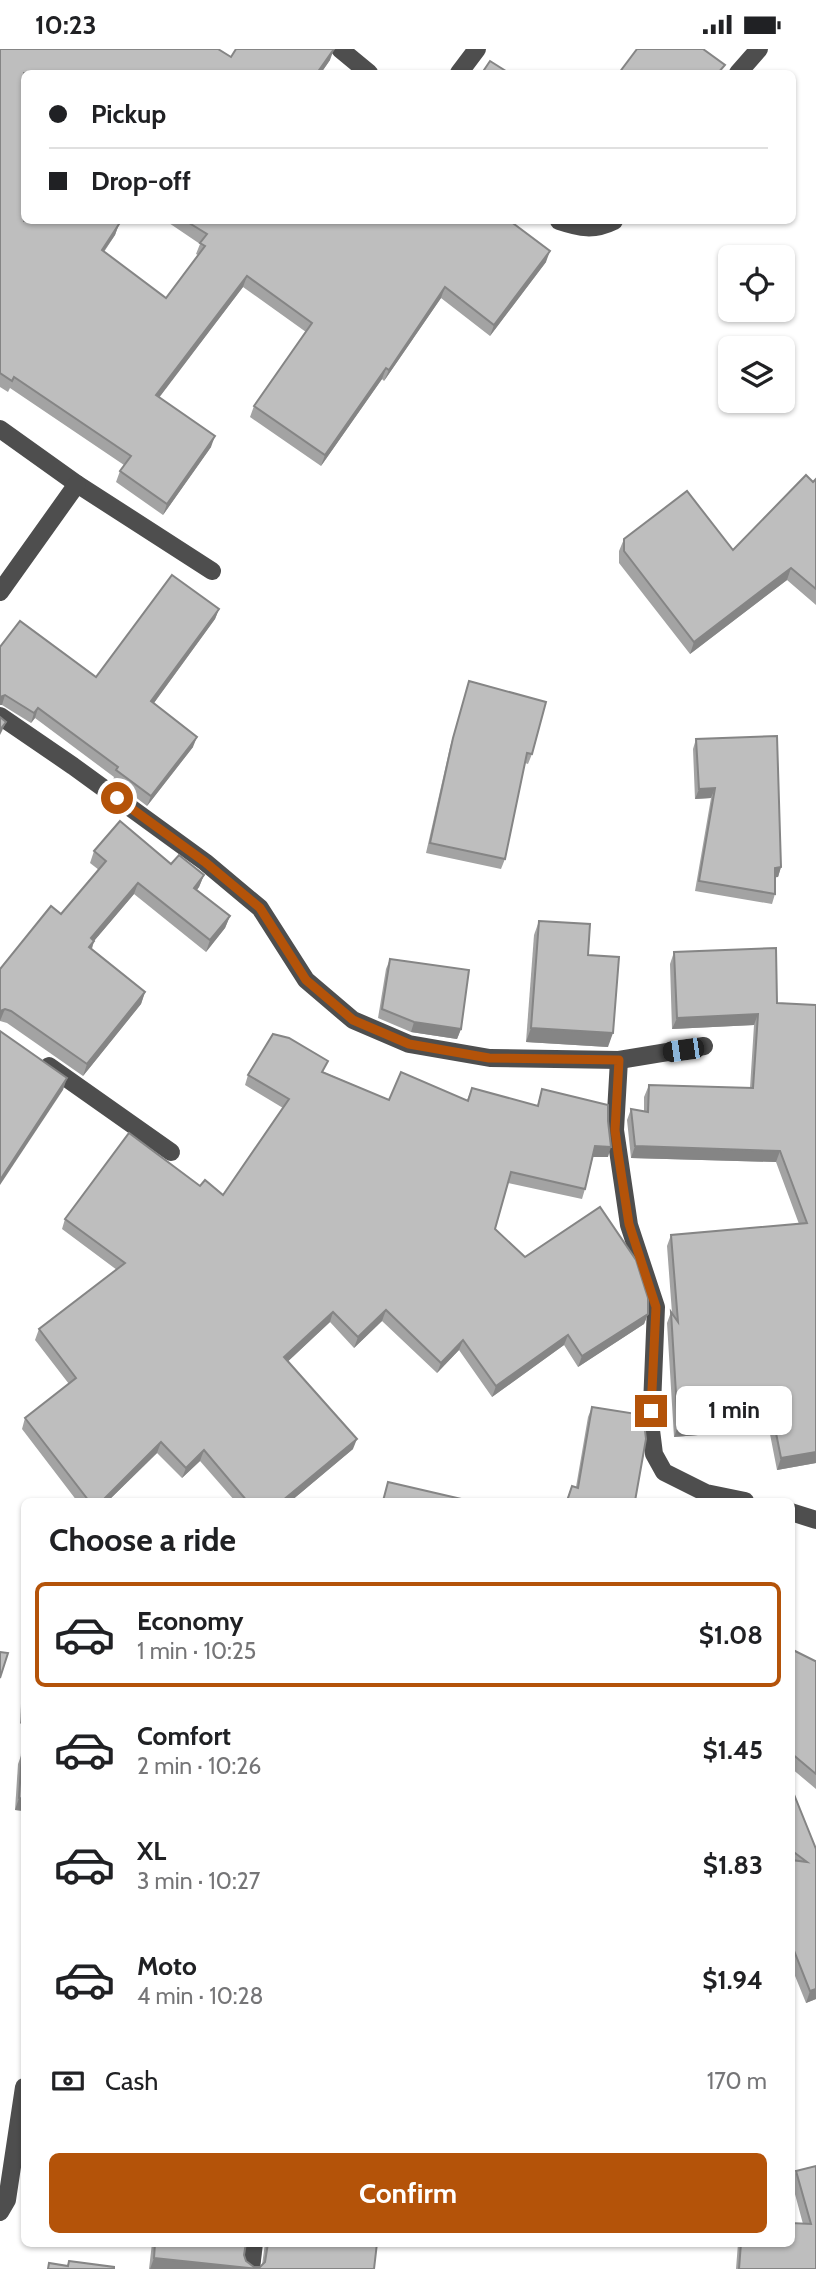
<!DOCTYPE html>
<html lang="en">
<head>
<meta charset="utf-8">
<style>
  :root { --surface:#fff; --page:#f2f2f2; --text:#202124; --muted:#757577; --line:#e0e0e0; --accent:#b45309 }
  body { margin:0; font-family:Cabin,sans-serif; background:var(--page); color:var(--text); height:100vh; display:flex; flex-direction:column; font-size:26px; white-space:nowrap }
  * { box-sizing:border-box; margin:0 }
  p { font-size:23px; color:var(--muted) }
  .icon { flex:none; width:38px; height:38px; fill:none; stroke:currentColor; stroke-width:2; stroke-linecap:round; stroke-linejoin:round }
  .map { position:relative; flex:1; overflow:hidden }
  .drawer { position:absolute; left:21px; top:1449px; width:774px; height:749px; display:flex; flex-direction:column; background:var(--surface); border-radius:10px; box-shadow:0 2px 5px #0004 }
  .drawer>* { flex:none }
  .top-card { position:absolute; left:21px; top:21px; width:775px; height:154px; border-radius:10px; box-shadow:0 2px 5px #0004; display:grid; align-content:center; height:154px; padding:0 28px; background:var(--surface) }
  .controls { position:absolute; left:718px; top:196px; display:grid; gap:14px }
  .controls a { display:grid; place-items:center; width:77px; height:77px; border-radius:10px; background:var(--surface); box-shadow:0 2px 5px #0004; font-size:35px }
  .end { position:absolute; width:32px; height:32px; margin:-16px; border:9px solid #b45309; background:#fff; box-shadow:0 0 0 4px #fff }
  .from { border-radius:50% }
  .bubble { position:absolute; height:49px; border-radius:10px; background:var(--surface); box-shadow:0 2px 5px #0004; font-size:23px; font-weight:700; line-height:49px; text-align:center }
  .car { position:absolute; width:21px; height:42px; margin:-21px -10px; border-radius:9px; box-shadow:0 0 5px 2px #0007; background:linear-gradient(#222 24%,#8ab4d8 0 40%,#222 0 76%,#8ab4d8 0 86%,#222 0) }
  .top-card b { display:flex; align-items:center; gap:24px; height:66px; font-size:26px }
  .top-card b+b { border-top:2px solid var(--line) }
  .top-card i { width:18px; height:18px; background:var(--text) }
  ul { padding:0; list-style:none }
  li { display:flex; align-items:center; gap:21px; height:105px; margin:0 14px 10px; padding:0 14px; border:4px solid transparent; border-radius:10px }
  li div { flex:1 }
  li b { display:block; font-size:26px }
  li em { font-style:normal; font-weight:700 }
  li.current { border-color:var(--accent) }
  li>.icon { width:63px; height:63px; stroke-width:1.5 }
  h2 { padding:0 28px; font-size:32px; line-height:84px }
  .pay { display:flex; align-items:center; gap:18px; height:77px; padding:0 28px; font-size:26px }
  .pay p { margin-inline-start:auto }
  .button { display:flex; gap:14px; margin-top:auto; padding:14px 28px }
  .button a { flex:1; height:80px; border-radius:10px; background:var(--accent); color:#fff; font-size:28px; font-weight:700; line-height:80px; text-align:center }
  .status { display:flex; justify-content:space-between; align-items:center; height:49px; padding:0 35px; background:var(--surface); direction:ltr }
  .status svg { height:19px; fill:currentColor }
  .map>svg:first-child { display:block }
</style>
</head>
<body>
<div class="status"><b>10:23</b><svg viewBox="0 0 49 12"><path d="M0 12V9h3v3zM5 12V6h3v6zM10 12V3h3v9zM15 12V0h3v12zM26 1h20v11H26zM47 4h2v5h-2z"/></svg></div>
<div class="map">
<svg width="816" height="2220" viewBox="0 0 816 2220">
  <rect width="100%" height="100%" fill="#fff"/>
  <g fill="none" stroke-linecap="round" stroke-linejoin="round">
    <!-- minor -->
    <g stroke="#4e4e4e" stroke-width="18">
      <path d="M340,0L369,24"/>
      <path d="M459,24L477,0"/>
      <path d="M738,24L759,0"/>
      <path d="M559,172C580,179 594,182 614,172"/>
      <path d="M0,380L77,435L212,522"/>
      <path d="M0,543L77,435"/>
      <path d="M0,667L73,717L205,813L260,859L306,931L353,971L409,995L490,1009L619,1011L704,997"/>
      <path d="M619,1011L615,1081L629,1176L656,1258L651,1381L654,1405L664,1423L706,1444L745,1452"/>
      <path d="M49,1017L171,1103"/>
      <path d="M791,1463L816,1471"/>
      <path d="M0,2163L7,2151L24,2038"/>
      <path d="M251,2220L254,2194"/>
    </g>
  </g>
  <!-- wall -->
  <g fill="#a3a3a3">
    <path d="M0,0L330,11L321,24H24V172L119,175L115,186L104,203L166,249L198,206L196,205L200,195L166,172H510L546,213L490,287L441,249L384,332L382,330L321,417L250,368L254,357L306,283L243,238L159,348L211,398L163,466L116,433L120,422L124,416L10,339L8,343L0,338Z"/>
    <path d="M816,430V556L787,531L690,605L619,514V502L624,490L733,501Z"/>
    <path d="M219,560L215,570L154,654L193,698L147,757L113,731L114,728L35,669L31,674L2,656H0V598L96,628Z"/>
    <path d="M469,632L532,705L528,715L525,714L505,810L501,820L426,804L450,698Z"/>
    <path d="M696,690L781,818L778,828H775V845L772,855L695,842L711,749L695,750L693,700Z"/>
    <path d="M94,802L171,815L204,826L199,838L197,841L230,867L225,879L206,903L134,845L94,892L92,900L145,943L141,955L83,1027L7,974L0,972V920L61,865L99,821L90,814Z"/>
    <path d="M539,872L588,906L608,998L526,993L534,886Z"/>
    <path d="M674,903L777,954L816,956V1414L777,1421L769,1380L674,1388L667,1274L671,1263L672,1264L667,1197L671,1186L799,1175L776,1113L631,1109L627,1071L631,1060L644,1063V1048L649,1036L750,1039L754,976L672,980L670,915Z"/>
    <path d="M390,910L461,980L457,990L411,983L378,969L386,920Z"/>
    <path d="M324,1023L389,1051H467L472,1039L537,1057L542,1040L608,1108H593L585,1140L582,1150L508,1134L495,1180L525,1208L648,1265L644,1275L578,1318L564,1296L492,1348L459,1301L437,1324L382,1272L354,1299L330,1273L288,1312L353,1400L291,1452H235L200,1412L182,1429L157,1404L108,1452H77L22,1380L25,1369L69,1335L35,1291L39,1280L117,1221L62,1180L65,1170L200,1137L223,1146L283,1059L245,1036L248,1026Z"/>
    <path d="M592,1358L635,1452H566L572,1437L576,1438L588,1368Z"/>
    <path d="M791,1600L815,1612H816V1740L791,1719Z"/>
    <path d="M24,1613V1670L20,1675L23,1616Z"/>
    <path d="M22,1704L24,1762L15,1761L18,1715Z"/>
    <path d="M791,1738L816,1800V1950L806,1954L791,1917Z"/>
    <path d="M816,2117V2220H736L738,2194H791L803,2175L792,2134L796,2122Z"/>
    <path d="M152,2194H246L244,2206L246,2212L254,2218H260L262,2216L265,2194H377L374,2220H149Z"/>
  </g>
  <!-- shaded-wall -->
  <g fill="#858585">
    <path d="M334,0L330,11L321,24H317Z"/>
    <path d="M119,175L115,186L97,212L102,201Z"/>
    <path d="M550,202L546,213L490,287L494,276Z"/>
    <path d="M247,227L243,238L152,358L156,346Z"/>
    <path d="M445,238L441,249L384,332L389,321Z"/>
    <path d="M386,319L382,330L321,417L325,406Z"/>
    <path d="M215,387L211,398L163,466L167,455Z"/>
    <path d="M791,519L787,531L690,605L694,593Z"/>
    <path d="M219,560L215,570L148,662L151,652Z"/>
    <path d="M5,646L2,656H0V648Z"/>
    <path d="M38,659L35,669L31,674L34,664Z"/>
    <path d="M6,673L2,682L0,686V681Z"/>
    <path d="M197,688L193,698L147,757L151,747Z"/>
    <path d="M715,739L711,749L695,750L699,740Z"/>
    <path d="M781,818L778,828L771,829L775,819Z"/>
    <path d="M204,826L199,838L189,851L194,839Z"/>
    <path d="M138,834L134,845L94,892L90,904L85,910L91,889Z"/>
    <path d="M230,867L225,879L206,903L210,891Z"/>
    <path d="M145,943L141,955L83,1027L87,1015Z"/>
    <path d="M5,960L0,972V962Z"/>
    <path d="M758,965L754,976L672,980L677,969Z"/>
    <path d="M414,973L461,980L457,990L411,983Z"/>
    <path d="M531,979L613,984L608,998L526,993Z"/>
    <path d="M67,1029L63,1041L0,1136V1131Z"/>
    <path d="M595,1097L611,1098L608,1108H591Z"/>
    <path d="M635,1097L780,1102L776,1113L631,1109Z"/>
    <path d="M386,1261L382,1272L354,1299L358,1288Z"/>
    <path d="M333,1263L330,1273L281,1319L284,1308Z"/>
    <path d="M648,1265L644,1275L578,1318L582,1307Z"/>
    <path d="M568,1286L564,1296L492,1348L496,1337Z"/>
    <path d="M463,1291L459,1301L437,1324L441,1314Z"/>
    <path d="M773,1369L769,1380L674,1388L678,1377Z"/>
    <path d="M357,1390L353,1400L291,1452H282Z"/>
    <path d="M161,1393L157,1404L108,1452H102Z"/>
    <path d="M204,1401L200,1412L182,1429L186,1419Z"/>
    <path d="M816,1403V1414L777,1421L781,1409Z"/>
    <path d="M24,1663V1670L20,1675Z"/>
    <path d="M19,1749L24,1750V1762L15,1761Z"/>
    <path d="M816,1940V1950L806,1954L810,1942Z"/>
    <path d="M154,2209L258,2220H150Z"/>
  </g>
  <!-- building -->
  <g fill="#bebebe" stroke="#858585" stroke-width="2">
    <path d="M0,0H218L231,8L236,0H334L317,24H24V172H114L119,175L102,201L166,249L205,197L200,194L207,185L186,172H510L550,202L494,276L445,238L389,321L386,319L325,406L254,357L312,274L247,227L156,346L215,387L167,455L120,422L131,407L14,328L12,332L0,324Z"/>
    <path d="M637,0H703L725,16L718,24H619Z"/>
    <path d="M490,12L509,24H482Z"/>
    <path d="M806,426L813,433L816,430V540L791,519L694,593L624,502V490L687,442L733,501Z"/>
    <path d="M172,526L219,560L151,652L197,688L151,747L116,721L118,718L38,659L34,664L5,646L0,648V598L20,572L96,628Z"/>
    <path d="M469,632L546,653L532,705L527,704L505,810L430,794L453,689Z"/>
    <path d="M0,668L6,673L0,681Z"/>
    <path d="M777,687L781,818L775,819V845L699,832L715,739L699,740L696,690Z"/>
    <path d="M120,772L171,815L179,806L204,826L194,839L230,867L210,891L138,834L91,889L94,892L89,898L145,943L87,1015L11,962L5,960L0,962V920L51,857L61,865L106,812L94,802Z"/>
    <path d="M539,872L590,875L588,906L619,908L613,984L531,979Z"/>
    <path d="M776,899L777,954L816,956V1403L781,1409L773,1369L678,1377L671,1263L678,1273L671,1186L807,1174L780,1102L635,1097L631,1060L648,1063L649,1036L753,1039L758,965L677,969L674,903Z"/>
    <path d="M390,910L469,921L461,980L414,973L382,960Z"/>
    <path d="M0,982L67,1029L0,1131Z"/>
    <path d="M273,985L289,989L328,1012L322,1023L389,1051L401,1023L468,1052L472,1039L538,1057L542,1040L608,1056V1072L611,1098L595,1097L585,1140L511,1123L495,1180L525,1208L600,1158L636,1211L648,1249V1265L582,1307L568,1286L496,1337L463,1291L441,1314L386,1261L358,1288L333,1263L284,1308L357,1390L282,1452H247L204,1401L186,1419L161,1393L102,1452H89L25,1369L76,1329L39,1280L125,1214L65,1170L129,1084L200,1137L205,1131L223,1146L289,1050L248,1026Z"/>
    <path d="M592,1358L643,1366L646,1390L635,1452H567L572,1437L578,1439Z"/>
    <path d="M388,1433L470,1452H383Z"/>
    <path d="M791,1600L815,1612H816V1725L791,1704Z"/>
    <path d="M0,1603L8,1604L0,1629Z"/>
    <path d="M22,1704H24V1750L19,1749Z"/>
    <path d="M791,1738L816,1800V1940L810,1942L791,1894V1811L807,1813L791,1801Z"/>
    <path d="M816,2117V2220H739L741,2194H791V2174L811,2175L796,2122Z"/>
    <path d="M155,2194H246L244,2206L246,2212L254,2218H260L265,2213L268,2194H377L374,2220H258L154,2209Z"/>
    <path d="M69,2212L114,2218V2220H48L49,2214L68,2217Z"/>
  </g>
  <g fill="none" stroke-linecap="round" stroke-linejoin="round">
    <!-- route -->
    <path stroke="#b45309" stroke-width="9" d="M117,749L205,813L260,859L306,931L353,971L409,995L489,1009L619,1011L615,1081L618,1104L629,1175L656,1258L651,1362"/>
  </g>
</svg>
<div class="controls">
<a><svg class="icon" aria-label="locate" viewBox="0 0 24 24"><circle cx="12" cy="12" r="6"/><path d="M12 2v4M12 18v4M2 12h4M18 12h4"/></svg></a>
<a><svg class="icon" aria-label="layers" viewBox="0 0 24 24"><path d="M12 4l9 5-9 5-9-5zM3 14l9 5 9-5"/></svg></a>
</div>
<i class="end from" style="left:117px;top:749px"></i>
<i class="end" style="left:651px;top:1362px"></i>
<div class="bubble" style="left:676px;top:1337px;width:116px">1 min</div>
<i class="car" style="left:683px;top:1001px;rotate:262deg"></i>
<div class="top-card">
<b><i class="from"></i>Pickup</b>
<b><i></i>Drop-off</b>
</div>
<section class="drawer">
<h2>Choose a ride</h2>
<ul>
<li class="current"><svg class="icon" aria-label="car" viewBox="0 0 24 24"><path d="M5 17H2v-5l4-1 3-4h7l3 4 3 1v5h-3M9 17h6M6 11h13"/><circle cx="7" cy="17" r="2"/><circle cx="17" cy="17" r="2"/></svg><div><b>Economy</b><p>1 min · 10:25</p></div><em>$1.08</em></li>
<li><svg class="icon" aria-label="car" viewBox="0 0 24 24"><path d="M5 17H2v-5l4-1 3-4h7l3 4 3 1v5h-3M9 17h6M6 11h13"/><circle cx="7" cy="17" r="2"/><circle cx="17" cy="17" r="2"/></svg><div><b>Comfort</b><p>2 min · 10:26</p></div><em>$1.45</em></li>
<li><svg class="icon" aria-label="car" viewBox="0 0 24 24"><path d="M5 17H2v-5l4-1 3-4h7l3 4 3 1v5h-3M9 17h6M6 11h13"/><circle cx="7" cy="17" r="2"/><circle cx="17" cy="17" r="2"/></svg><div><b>XL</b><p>3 min · 10:27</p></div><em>$1.83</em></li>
<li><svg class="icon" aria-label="car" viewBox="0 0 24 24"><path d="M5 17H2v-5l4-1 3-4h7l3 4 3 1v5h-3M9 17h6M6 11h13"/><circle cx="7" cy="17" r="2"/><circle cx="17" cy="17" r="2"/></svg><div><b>Moto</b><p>4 min · 10:28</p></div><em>$1.94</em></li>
</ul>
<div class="pay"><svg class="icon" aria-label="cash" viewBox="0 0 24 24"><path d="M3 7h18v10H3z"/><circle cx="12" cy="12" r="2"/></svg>Cash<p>170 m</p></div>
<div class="button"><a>Confirm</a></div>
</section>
</div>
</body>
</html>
